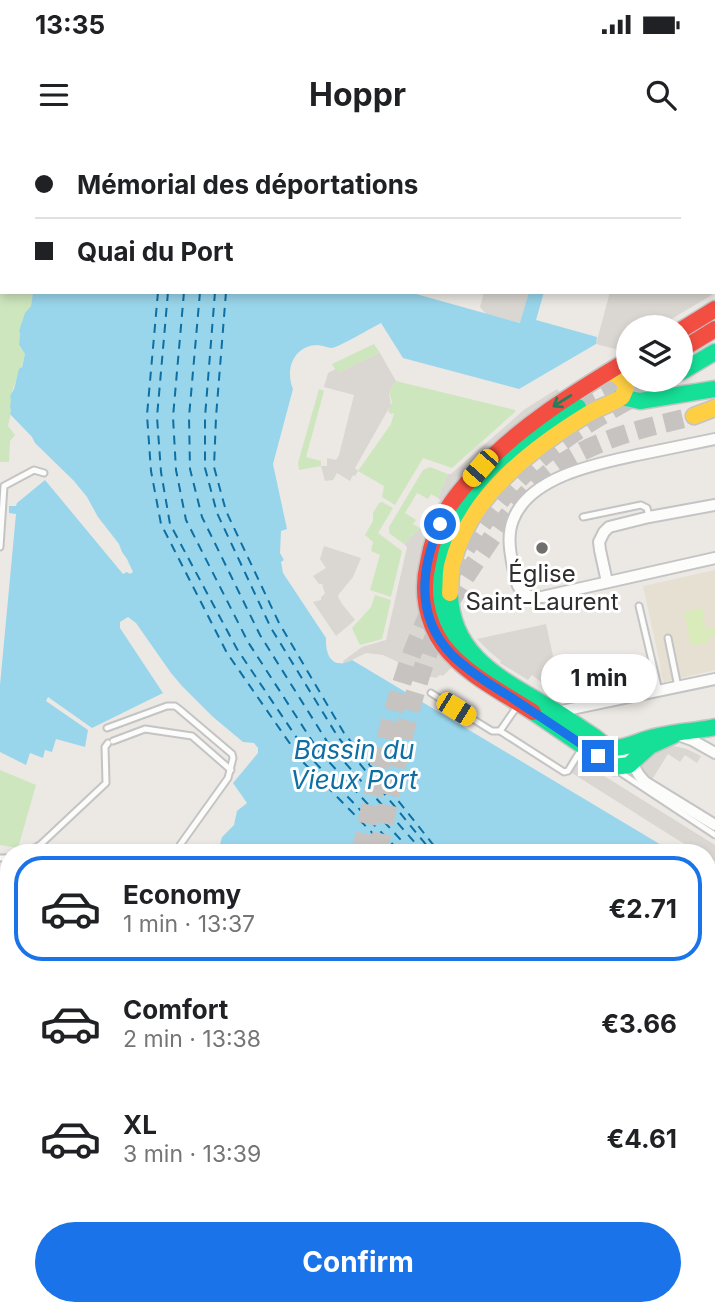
<!DOCTYPE html>
<html lang="en">
<head>
<meta charset="utf-8">
<style>
  :root { --surface:#fff; --page:#f2f2f2; --text:#202124; --muted:#757577; --line:#e0e0e0; --accent:#1a73e8 }
  body { margin:0; font-family:Inter,sans-serif; background:var(--page); color:var(--text); height:100vh; display:flex; flex-direction:column; font-size:26px; white-space:nowrap }
  * { box-sizing:border-box; margin:0 }
  p { font-size:23px; color:var(--muted) }
  .icon { flex:none; width:38px; height:38px; fill:none; stroke:currentColor; stroke-width:2; stroke-linecap:round; stroke-linejoin:round }
  .map { position:relative; flex:1; overflow:hidden }
  .panel { position:absolute; left:0px; top:704px; width:716px; height:472px; display:flex; flex-direction:column; background:var(--surface); border-radius:28px 28px 0 0; box-shadow:0 4px 10px #0003 }
  .panel>* { flex:none }
  .guide { position:absolute; left:0px; top:0px; width:716px; height:154px; box-shadow:0 4px 10px #0003; display:grid; align-content:center; height:154px; padding:0 35px; background:var(--surface) }
  .buttons { position:absolute; left:616px; top:175px; display:grid; gap:14px }
  .buttons a { display:grid; place-items:center; width:77px; height:77px; border-radius:50%; background:var(--surface); box-shadow:0 4px 10px #0003; font-size:35px }
  .end { position:absolute; width:32px; height:32px; margin:-16px; border:9px solid #1a73e8; background:#fff; box-shadow:0 0 0 4px #fff }
  .from { border-radius:50% }
  .bubble { position:absolute; height:49px; border-radius:24px; background:var(--surface); box-shadow:0 4px 10px #0003; font-size:23px; font-weight:700; line-height:49px; text-align:center }
  .car { position:absolute; width:21px; height:42px; margin:-21px -10px; border-radius:9px; box-shadow:0 0 5px 2px #0007; background:linear-gradient(#f5c518 24%,#345 0 40%,#f5c518 0 76%,#345 0 86%,#f5c518 0) }
  .guide b { display:flex; align-items:center; gap:24px; height:66px; font-size:26px }
  .guide b+b { border-top:2px solid var(--line) }
  .guide i { width:18px; height:18px; background:var(--text) }
  ul { padding:12px 0 0; list-style:none }
  li { display:flex; align-items:center; gap:21px; height:105px; margin:0 14px 10px; padding:0 21px; border:4px solid transparent; border-radius:28px }
  li div { flex:1 }
  li b { display:block; font-size:26px }
  li em { font-style:normal; font-weight:700 }
  li.selected { border-color:var(--accent) }
  li>.icon { width:63px; height:63px; stroke-width:1.5 }
  .action { display:flex; gap:14px; margin-top:auto; padding:14px 35px }
  .action a { flex:1; height:80px; border-radius:42px; background:var(--accent); color:#fff; font-size:28px; font-weight:700; line-height:80px; text-align:center }
  .status { display:flex; justify-content:space-between; align-items:center; height:49px; padding:0 35px; background:var(--surface); direction:ltr }
  .status svg { height:19px; fill:currentColor }
  header { display:flex; justify-content:space-between; align-items:center; height:91px; padding:0 35px; background:var(--surface); font-size:32px; font-weight:700 }
  .map>svg:first-child { display:block }
</style>
</head>
<body>
<div class="status"><b>13:35</b><svg viewBox="0 0 49 12"><path d="M0 12V9h3v3zM5 12V6h3v6zM10 12V3h3v9zM15 12V0h3v12zM26 1h20v11H26zM47 4h2v5h-2z"/></svg></div>
<header><svg class="icon" aria-label="menu" viewBox="0 0 24 24"><path d="M4 6h16M4 12h16M4 18h16"/></svg>Hoppr<svg class="icon" aria-label="search" viewBox="0 0 24 24"><circle cx="10" cy="10" r="6"/><path d="M15 15l6 6"/></svg></header>
<div class="map">
<svg width="715" height="1176" viewBox="0 0 715 1176">
  <rect width="100%" height="100%" fill="#ece8e4"/>
  <!-- education -->
  <path fill="#e6e0d3" d="M715,430V530L664,542L643,446Z"/>
  <!-- green -->
  <g fill="#cee6be">
    <path d="M0,52L2,55V152H33L31,166L19,191L20,193L19,206L25,214C22,228 16,239 12,252C10,257 12,263 11,269C11,274 9,280 8,286L15,295L10,301L9,322H0Z"/>
    <path d="M374,204L380,213L338,234L332,224Z"/>
    <path d="M396,241L515,270V272L452,328L423,318L395,365L382,357L384,346L358,331L391,284L394,273L391,274L388,271L392,262L389,252Z"/>
    <path d="M319,249L324,251L306,317L321,321V326L299,330L298,323Z"/>
    <path d="M430,327L448,334L438,358L431,354L428,359L417,353L405,373L416,380L413,384L420,388L404,404L389,393V387L423,330Z"/>
    <path d="M382,362L393,368L378,393L402,411L391,457L370,450L380,415L371,411L373,402L365,395L373,381V373L379,363Z"/>
    <path d="M375,455L391,460L382,499L360,505L352,488L371,467Z"/>
    <path d="M0,630L36,645L18,708L0,705Z"/>
    <path d="M0,808L9,817L8,836L9,909L0,904Z"/>
  </g>
  <!-- pitch -->
  <path fill="#d9eabb" d="M702,468L706,489L715,488V496L708,497L709,502L691,506L684,472Z"/>
  <!-- plaza -->
  <g fill="#dad6d2">
    <path d="M329,0H668L674,2H328Z"/>
    <path d="M714,14L715,153L658,187H628V205L619,210L596,204L610,152H714Z"/>
    <path d="M484,152H529L521,183L486,174L480,167Z"/>
    <path d="M380,213L396,241L389,252L391,267L389,268L355,328L358,331L355,336L353,335L350,341L337,333L333,340L325,341L321,326H327V318L336,320L339,315L354,255L324,247L328,233L336,229L338,233Z"/>
    <path d="M557,249L562,255L497,302L431,503L452,527L443,536L440,535L436,538L397,528L398,522L383,515L366,513L344,524L343,521L362,507L386,500L407,407L404,404L420,388L423,390L440,360L438,358L448,334H451L525,269Z"/>
    <path d="M324,406L361,418L353,437L339,454L338,457L342,464L355,480L336,496L313,462L321,460V457L325,454L322,444H319L313,436L326,428L320,419Z"/>
    <path d="M546,484L560,548H549L532,535L528,540L500,523L501,521L490,512L477,499Z"/>
    <path d="M669,605L687,609L701,616L697,623L685,615L680,622L668,614L651,641L643,634L639,626L645,614Z"/>
    <path d="M572,616L715,705V721L707,717V712H699L678,700L572,633L566,626Z"/>
  </g>
  <!-- water -->
  <g fill="#99d6ec">
    <path d="M0,0H329L328,2H2V55L0,51Z"/>
    <path d="M33,152H409L520,183L529,152H544L536,180L597,197L596,204L519,249L403,218L381,183C373,187 339,207 332,208C328,208 322,205 317,205C293,206 285,230 293,249L273,324L287,389L281,391L280,413L284,420L281,422L283,433L326,498C325,516 333,530 352,520L673,712H218L222,697L234,685L237,671L247,663L233,643L258,613V608L254,603L243,602L212,576L182,546L171,533L136,483L128,477L120,482V488L163,553L92,588L48,557L46,561L88,590L85,607L56,599L52,612L45,610L43,618L30,613L26,625L0,612V545L16,374L9,373V366H16L17,363L45,340L123,434L127,432L130,434L133,432L127,419L122,412L119,404L98,377L87,357L74,341L35,303L32,297L10,274L11,270L10,267L11,260L10,256L14,249L19,229L22,227L25,214L19,205L20,193L19,191L25,173L31,166Z"/>
    <path d="M707,733L715,738V1176H520L507,1167H707Z"/>
  </g>
  <g fill="none" stroke-linecap="round" stroke-linejoin="round">
    <!-- ferry -->
    <g stroke="#0d6fa3" stroke-width="2" stroke-dasharray="9 7" stroke-linecap="butt">
      <path d="M171,2V0"/>
      <path d="M182,2V0"/>
      <path d="M197,2V0"/>
      <path d="M213,2V0"/>
      <path d="M227,2V0"/>
      <path d="M238,2V0"/>
      <path d="M158,152L147,275L151,331L161,384L227,513L302,621L391,712"/>
      <path d="M168,152L157,277L161,332L170,384L237,509L309,616L400,712"/>
      <path d="M184,152L173,277L176,330L186,380L248,502L318,610L412,712"/>
      <path d="M200,152L189,277L190,329L202,377L260,495L328,603L423,712"/>
      <path d="M215,152L205,277V328L217,373L271,488L338,597L432,712"/>
      <path d="M226,152L216,277L214,327L226,371L279,483L344,593L439,712"/>
      <path d="M707,938L715,944"/>
      <path d="M707,943L715,949"/>
      <path d="M707,950L715,956"/>
      <path d="M707,958L715,965"/>
      <path d="M707,967L715,973"/>
      <path d="M707,975L715,981"/>
    </g>
    <!-- secondary-tunnel -->
    <path stroke="#c6c3c0" stroke-width="16" stroke-dasharray="16 8" stroke-linecap="butt" d="M0,900L9,886"/>
    <!-- highway-tunnel -->
    <g stroke="#c6c3c0" stroke-width="19" stroke-dasharray="19 10" stroke-linecap="butt">
      <path d="M578,267L629,240"/>
      <path d="M451,433C476,390 507,346 546,314C582,284 624,262 665,241"/>
      <path d="M361,712C378,632 396,535 435,462"/>
      <path d="M378,712C394,636 411,547 443,476C456,449 474,424 491,399C509,373 529,348 555,328C596,298 645,288 694,276"/>
      <path d="M0,913L9,900"/>
      <path d="M152,1167L163,1176"/>
      <path d="M121,1170L137,1176"/>
    </g>
    <!-- lane casing -->
    <g stroke="#c5c4c5" stroke-width="9">
      <g id="lane">
        <path d="M698,0L700,2"/>
        <path d="M714,6L715,7"/>
        <path d="M583,377L641,365L647,368L649,377"/>
        <path d="M0,407L4,346L34,330L44,333"/>
        <path d="M639,466L659,551"/>
        <path d="M668,498L678,547"/>
        <path d="M431,553L492,591H500L564,632L568,631L582,608"/>
        <path d="M107,588L167,566H175L179,569L232,614L233,618L228,638L180,705L178,712"/>
        <path d="M500,591L518,565"/>
        <path d="M113,601L145,589L192,596L231,630"/>
        <path d="M618,631L715,695"/>
        <path d="M28,712L40,705L106,643L105,607L108,603"/>
        <path d="M99,712L107,710L110,712"/>
        <path d="M0,718H9"/>
        <path d="M0,798L9,806"/>
      </g>
    </g>
    <!-- street casing -->
    <g stroke="#c5c4c5" stroke-width="14">
      <g id="street">
        <path d="M715,299C691,304 666,309 642,314C601,323 530,335 513,380C507,395 510,412 513,427C517,447 519,458 542,457L715,418"/>
        <path d="M607,442L600,410L599,402L604,392L609,387L649,377L715,365"/>
        <path d="M557,572L715,539"/>
        <path d="M678,595L692,600L715,613"/>
        <path d="M609,607L632,623L639,635L645,642L715,685"/>
        <path d="M387,1176L394,1167"/>
      </g>
    </g>
    <!-- fast casing -->
    <g stroke="#c5c4c5" stroke-width="19">
      <g id="fast">
        <path d="M681,232L715,212"/>
        <path d="M621,257L640,261L715,249"/>
        <path d="M450,453C451,521 511,543 560,574C572,582 584,590 596,598C600,601 605,606 609,607C619,610 632,604 641,601C664,592 691,592 715,587"/>
        <path d="M469,528C459,512 446,494 442,475C423,380 509,315 578,267"/>
        <path d="M533,572L614,627L629,625L650,606L674,595"/>
      </g>
    </g>
    <!-- slow casing -->
    <g stroke="#c5c4c5" stroke-width="19">
      <g id="slow">
        <path d="M665,241L667,240"/>
        <path d="M694,276L715,268"/>
        <path d="M450,453C451,444 450,435 452,426C468,357 531,309 588,274C599,267 612,264 622,257L626,248C624,238 617,233 607,233"/>
        <path d="M0,757L9,767"/>
        <path d="M0,1085L9,1094"/>
        <path d="M58,1167L68,1176"/>
        <path d="M80,1167L91,1176"/>
        <path d="M473,1167L486,1176"/>
        <path d="M248,1175V1176"/>
      </g>
    </g>
    <!-- jam casing -->
    <g stroke="#c5c4c5" stroke-width="19">
      <g id="jam">
        <path d="M681,190L715,169"/>
        <path d="M681,210L715,189"/>
        <path d="M533,572C502,552 465,534 443,505C426,481 421,451 428,423C431,406 436,389 445,373C454,357 466,344 478,331C521,285 575,252 628,220"/>
        <path d="M0,974L9,968"/>
        <path d="M0,1023L9,1012"/>
        <path d="M0,1061L9,1074"/>
        <path d="M0,1120L9,1127"/>
        <path d="M116,1167L121,1170"/>
        <path d="M201,1176L205,1167"/>
      </g>
    </g>
    <!-- lane -->
    <use href="#lane" stroke="#fcfcfb" stroke-width="5"/>
    <!-- street -->
    <use href="#street" stroke="#fcfcfb" stroke-width="10"/>
    <!-- fast -->
    <use href="#fast" stroke="#16e098" stroke-width="16"/>
    <!-- slow -->
    <use href="#slow" stroke="#ffcf43" stroke-width="16"/>
    <!-- jam -->
    <use href="#jam" stroke="#f24e42" stroke-width="16"/>
  </g>
  <!-- one-way arrows -->
  <defs><path id="oneway-shaft" d="M-6 0H5M1.5-3L5.5 0L1.5 3" fill="none" stroke-width="1.6" stroke-linecap="round" stroke-linejoin="round" transform="scale(1.75)"/></defs>
  <use stroke="#237e5e" href="#oneway-shaft" transform="translate(562 261) rotate(148)"/>
  <g fill="none" stroke-linecap="round" stroke-linejoin="round">
    <!-- route -->
    <path stroke="#1a73e8" stroke-width="9" d="M440,384C421,428 415,477 452,515C468,531 489,544 509,556C539,576 569,595 598,616"/>
  </g>
  <!-- markers -->
  <circle fill="#706f6e" stroke="#fff" stroke-width="2.5" cx="542" cy="408" r="7"/>
  <g text-anchor="middle" stroke-width="6" stroke-linejoin="round" paint-order="stroke">
    <!-- poi labels -->
    <g font-size="24" fill="#2e2e2e" stroke="#fff">
      <text x="542" y="442">Église<tspan x="542" dy="28">Saint-Laurent</tspan></text>
    </g>
    <!-- water labels -->
    <g font-size="26" font-style="italic" fill="#0d6fa3" stroke="#fff">
      <text x="354" y="619">Bassin du<tspan x="354" dy="30">Vieux Port</tspan></text>
    </g>
  </g>
</svg>
<div class="buttons">
<a><svg class="icon" aria-label="layers" viewBox="0 0 24 24"><path d="M12 4l9 5-9 5-9-5zM3 14l9 5 9-5"/></svg></a>
</div>
<i class="end from" style="left:440px;top:384px"></i>
<i class="end" style="left:598px;top:616px"></i>
<div class="bubble" style="left:541px;top:514px;width:116px">1 min</div>
<i class="car" style="left:480px;top:328px;rotate:221deg"></i>
<i class="car" style="left:456px;top:569px;rotate:122deg"></i>
<div class="guide">
<b><i class="from"></i>Mémorial des déportations</b>
<b><i></i>Quai du Port</b>
</div>
<section class="panel">
<ul>
<li class="selected"><svg class="icon" aria-label="car" viewBox="0 0 24 24"><path d="M5 17H2v-5l4-1 3-4h7l3 4 3 1v5h-3M9 17h6M6 11h13"/><circle cx="7" cy="17" r="2"/><circle cx="17" cy="17" r="2"/></svg><div><b>Economy</b><p>1 min · 13:37</p></div><em>€2.71</em></li>
<li><svg class="icon" aria-label="car" viewBox="0 0 24 24"><path d="M5 17H2v-5l4-1 3-4h7l3 4 3 1v5h-3M9 17h6M6 11h13"/><circle cx="7" cy="17" r="2"/><circle cx="17" cy="17" r="2"/></svg><div><b>Comfort</b><p>2 min · 13:38</p></div><em>€3.66</em></li>
<li><svg class="icon" aria-label="car" viewBox="0 0 24 24"><path d="M5 17H2v-5l4-1 3-4h7l3 4 3 1v5h-3M9 17h6M6 11h13"/><circle cx="7" cy="17" r="2"/><circle cx="17" cy="17" r="2"/></svg><div><b>XL</b><p>3 min · 13:39</p></div><em>€4.61</em></li>
</ul>
<div class="action"><a>Confirm</a></div>
</section>
</div>
</body>
</html>
